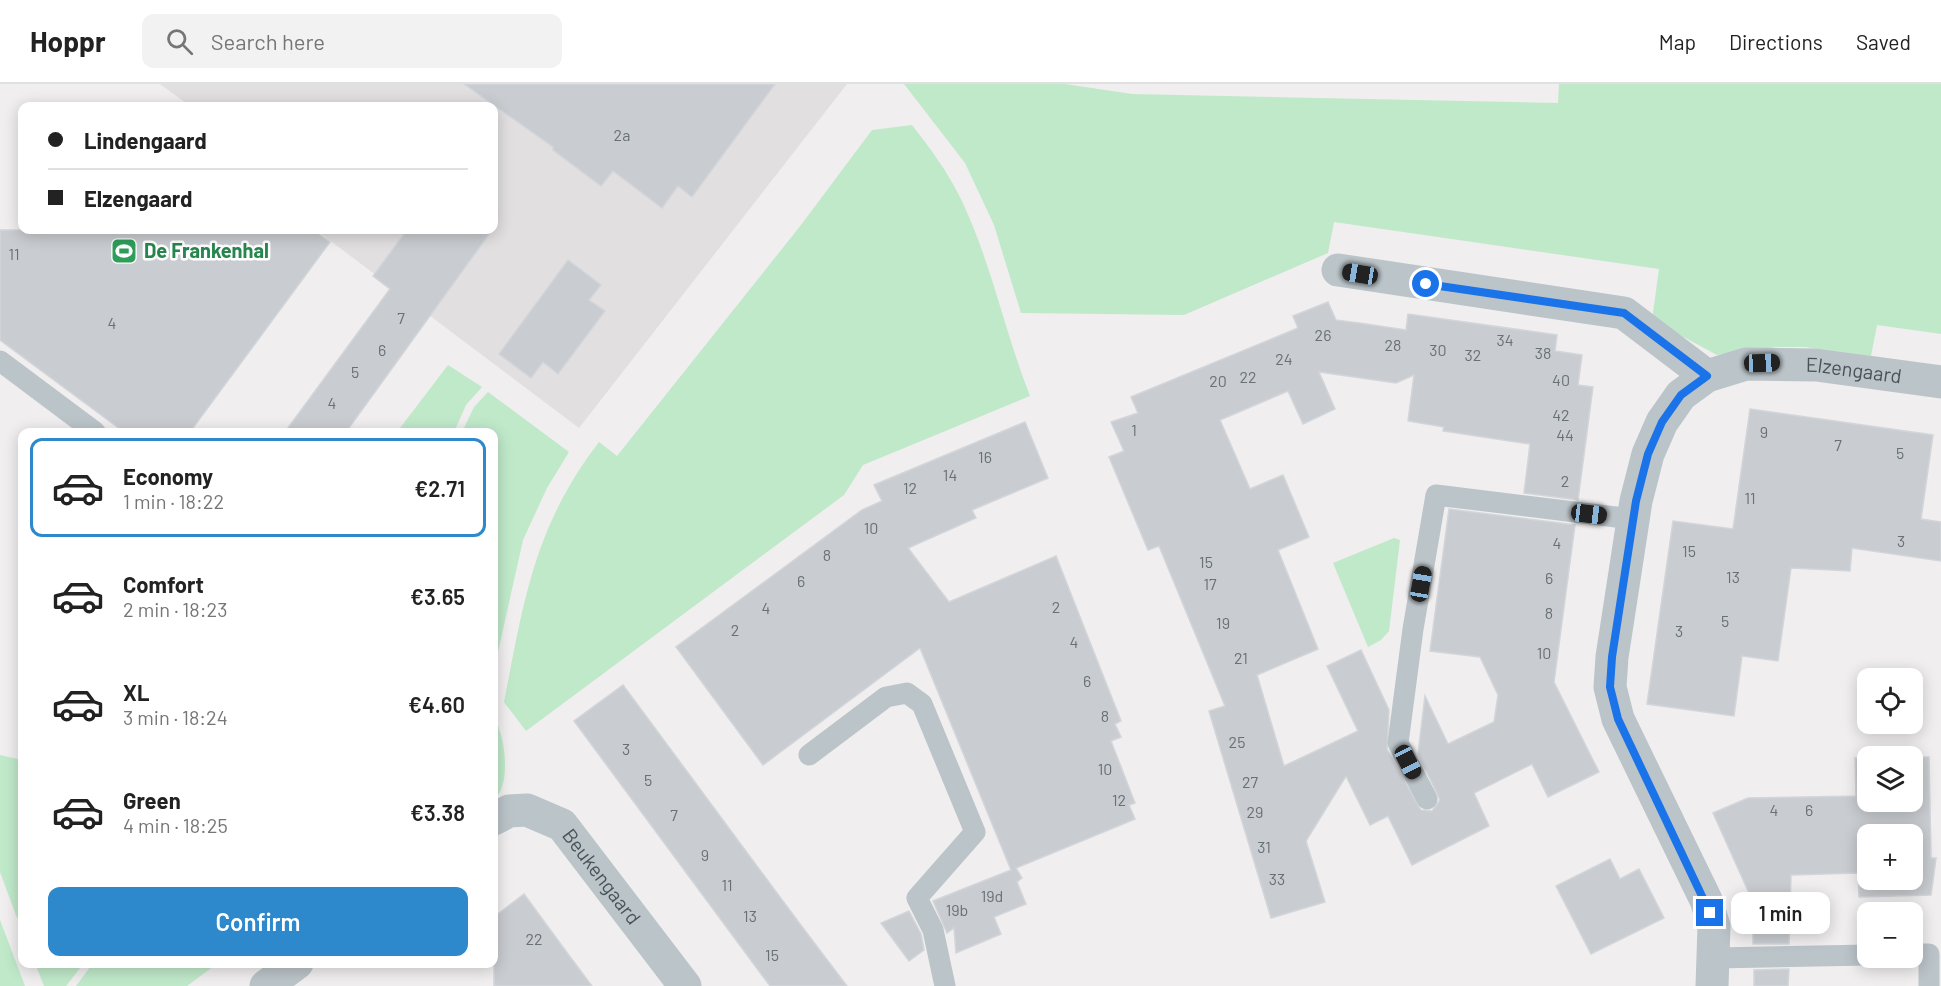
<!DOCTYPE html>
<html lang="en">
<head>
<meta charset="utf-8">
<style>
  :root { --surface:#fff; --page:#f2f2f2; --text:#222; --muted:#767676; --line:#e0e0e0; --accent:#2d89cb }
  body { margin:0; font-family:Barlow,sans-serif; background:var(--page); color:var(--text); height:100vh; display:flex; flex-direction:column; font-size:22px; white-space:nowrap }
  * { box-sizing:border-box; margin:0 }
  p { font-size:20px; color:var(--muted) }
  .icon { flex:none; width:33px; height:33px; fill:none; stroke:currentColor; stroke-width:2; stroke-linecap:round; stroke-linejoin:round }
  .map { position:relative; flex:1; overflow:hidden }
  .panel { position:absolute; left:18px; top:344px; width:480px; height:540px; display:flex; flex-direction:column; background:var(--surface); border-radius:12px; box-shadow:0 3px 15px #0003 }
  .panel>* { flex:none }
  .hud { position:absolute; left:18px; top:18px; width:480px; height:132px; border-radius:12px; box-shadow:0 3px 15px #0003; display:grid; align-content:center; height:132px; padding:0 30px; background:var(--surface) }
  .controls { position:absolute; left:1857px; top:584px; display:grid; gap:12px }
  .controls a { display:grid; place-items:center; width:66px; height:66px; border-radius:12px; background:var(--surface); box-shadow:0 3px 15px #0003; font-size:30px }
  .end { position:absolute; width:27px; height:27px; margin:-14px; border:8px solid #1a73e8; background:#fff; box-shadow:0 0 0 3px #fff }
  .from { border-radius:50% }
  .bubble { position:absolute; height:42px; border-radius:12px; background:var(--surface); box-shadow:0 3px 15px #0003; font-size:20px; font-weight:600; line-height:42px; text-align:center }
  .car { position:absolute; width:18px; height:36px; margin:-18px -9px; border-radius:8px; box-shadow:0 0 4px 2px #0007; background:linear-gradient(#222 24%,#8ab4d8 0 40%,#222 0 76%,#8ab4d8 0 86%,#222 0) }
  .hud b { display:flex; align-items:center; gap:21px; height:57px; font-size:22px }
  .hud b+b { border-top:2px solid var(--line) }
  .hud i { width:15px; height:15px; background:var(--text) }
  ul { padding:10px 0 0; list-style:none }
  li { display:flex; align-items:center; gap:18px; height:99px; margin:0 12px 9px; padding:0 18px; border:3px solid transparent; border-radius:12px }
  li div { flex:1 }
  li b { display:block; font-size:22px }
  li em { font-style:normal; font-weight:600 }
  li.on { border-color:var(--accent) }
  li>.icon { width:54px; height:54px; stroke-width:1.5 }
  .button { display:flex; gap:12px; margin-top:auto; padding:12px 30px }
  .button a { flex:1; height:69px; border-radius:12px; background:var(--accent); color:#fff; font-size:24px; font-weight:600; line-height:69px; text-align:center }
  header { display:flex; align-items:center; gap:36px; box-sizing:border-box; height:84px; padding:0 30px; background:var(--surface); border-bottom:2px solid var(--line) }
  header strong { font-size:28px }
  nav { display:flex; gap:33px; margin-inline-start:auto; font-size:21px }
  .search { width:420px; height:54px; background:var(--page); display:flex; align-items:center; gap:15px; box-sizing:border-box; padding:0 21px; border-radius:12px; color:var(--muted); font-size:22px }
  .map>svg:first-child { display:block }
</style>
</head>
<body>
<header>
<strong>Hoppr</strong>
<div class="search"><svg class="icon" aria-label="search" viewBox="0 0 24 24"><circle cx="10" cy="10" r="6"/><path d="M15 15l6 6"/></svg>Search here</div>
<nav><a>Map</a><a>Directions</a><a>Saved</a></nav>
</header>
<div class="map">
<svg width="1941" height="902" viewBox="0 0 1941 902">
  <rect width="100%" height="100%" fill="#f0eeee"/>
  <!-- education -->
  <path fill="#e1dfdf" d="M160,0H847L579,344L316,146H494V22H190Z"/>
  <!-- green -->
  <g fill="#c0e9ca">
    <path d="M904,0H1065L1132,10L1558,19L1559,0H1941V250L1877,241L1871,272L1805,263H1776L1717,271L1652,236L1659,185L1334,138L1328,169L1184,231L1021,229L994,141L965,79Z"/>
    <path d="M912,41C930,64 947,87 960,113C991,177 1004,246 1030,312L863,381L844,411L526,647L504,618C524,516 534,443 599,358L617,372L801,141L872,46Z"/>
    <path d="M448,281L482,303L466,321L454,348H397Z"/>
    <path d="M488,308L569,368L547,404L523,456L494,586V348H462L474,323Z"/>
    <path d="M1394,454L1400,456L1389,547L1381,556L1368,563L1333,479Z"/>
    <path d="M494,634C505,650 512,702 494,715Z"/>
    <path d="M0,671L22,676V827L17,834L0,788Z"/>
    <path d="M0,836L25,902H0Z"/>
    <path d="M35,879H84L66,902H44Z"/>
    <path d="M93,879H218L187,902H76Z"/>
  </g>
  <!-- building -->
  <g fill="#c9ccd0" stroke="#d2d5d9" stroke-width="1.5" fill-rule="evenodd">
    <path d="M464,0H775L692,113L678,102L662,124L613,87L601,102L553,66V63Z"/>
    <path d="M0,146H313L330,158L190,348H124L0,256Z"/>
    <path d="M407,146H492L346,348H285L390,205L373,192Z"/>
    <path d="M568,176L601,201L589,216L605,227L558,290L543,278L531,294L499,270Z"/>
    <path d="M1328,218L1336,236L1366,240L1406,246L1408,230L1557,251L1555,267L1582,271L1578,301L1593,303L1578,416L1524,409L1530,360L1443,347L1444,343L1408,337L1414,291L1396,299L1319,288L1335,325L1303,340L1288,307L1220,336L1250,405L1283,391L1309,453L1278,466L1318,565L1257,591L1284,682L1358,647L1327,582L1361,566L1389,626L1387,665L1421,726L1432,727L1440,716L1418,670L1425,612L1448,660L1494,638L1498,611L1480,573L1430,567L1449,425L1575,441L1554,598L1599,688L1548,713L1532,680L1474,709L1489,742L1412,781L1388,732L1370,741L1346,692L1306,757L1325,818L1271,834L1209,627L1225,622L1159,462L1148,466L1109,373L1124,367L1111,338L1138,329L1131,313L1298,244L1293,232Z"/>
    <path d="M1750,325L1933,351L1921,435L1941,438V477L1852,464L1850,487L1791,484L1778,577L1742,572L1734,632L1647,620L1673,437L1733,445Z"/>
    <path d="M1025,338L1048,394L972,426L976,434L908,464L949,518L1056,472L1121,637L1115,640L1121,653L1111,657L1135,719L1129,721L1135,735L1016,784L1022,794L1017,798L1026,820L994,833L1001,850L956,869L954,844L947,849L933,817L1011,786L920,564L763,681L676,563L862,426L882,417L874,401Z"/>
    <path d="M623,601L800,840L847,902H770L574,637Z"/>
    <path d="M1912,673H1929L1931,774H1936L1931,811L1859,813L1858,789L1791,791L1789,860H1753V818L1713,729L1748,714L1856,712L1855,674H1868V717H1912ZM1868,750H1912V795H1868Z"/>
    <path d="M1610,775L1620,795L1639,785L1664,834L1591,870L1556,802Z"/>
    <path d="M524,810L568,870L592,902H494V833Z"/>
    <path d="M909,827L921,850L924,866L909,877L881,839Z"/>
    <path d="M1789,885L1788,902H1754V886Z"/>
  </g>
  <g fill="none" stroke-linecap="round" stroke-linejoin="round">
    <!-- lane -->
    <g stroke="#bbc4c9" stroke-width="21">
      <path d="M0,277L95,348"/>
      <path d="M809,671L886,613L907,609L922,620L975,748L917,814L933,846L945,902"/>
      <path d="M1427,715L1398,659L1413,545L1436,411L1632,435"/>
      <path d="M1912,870H1929V902"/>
      <path d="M1714,874L1868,871"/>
    </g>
    <!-- street -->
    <g stroke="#bbc4c9" stroke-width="33">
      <path d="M1338,186L1624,229L1707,292"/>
      <path id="s1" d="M494,735L509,727L527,726L562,741L685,902"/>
      <path d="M266,902L297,879"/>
      <path id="s2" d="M1712,902L1714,842L1706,816L1618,635L1610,603L1612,573L1636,417L1648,370L1662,338L1681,311L1707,292L1746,280L1816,281L1941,298"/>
    </g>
  </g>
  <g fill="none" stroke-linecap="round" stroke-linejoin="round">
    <!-- route -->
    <path stroke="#1a73e8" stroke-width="8" d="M1426,200L1624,229L1707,292L1681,311L1662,338L1648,370L1636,417L1612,573L1610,603L1618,635L1710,829"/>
  </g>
  <!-- icons -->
  <defs>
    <g id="stadium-square" transform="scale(1.35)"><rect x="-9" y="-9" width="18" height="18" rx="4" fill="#2e9e5b" stroke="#fff"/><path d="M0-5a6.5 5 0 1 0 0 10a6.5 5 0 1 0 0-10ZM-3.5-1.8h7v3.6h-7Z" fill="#fff"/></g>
  </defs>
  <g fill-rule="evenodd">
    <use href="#stadium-square" x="124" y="167"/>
  </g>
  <g text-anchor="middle" stroke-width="5" stroke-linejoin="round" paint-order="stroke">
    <!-- number labels -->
    <g font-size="16" fill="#687177">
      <text x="622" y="57">2a</text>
      <text x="14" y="176">11</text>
      <text x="401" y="240">7</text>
      <text x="112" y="245">4</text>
      <text x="1323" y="257">26</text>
      <text x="1505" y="262">34</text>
      <text x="1393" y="267">28</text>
      <text x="382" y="272">6</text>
      <text x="1438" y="272">30</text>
      <text x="1543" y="275">38</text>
      <text x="1473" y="277">32</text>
      <text x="1284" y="281">24</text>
      <text x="355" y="294">5</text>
      <text x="1248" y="299">22</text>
      <text x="1561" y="302">40</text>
      <text x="1218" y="303">20</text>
      <text x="332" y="325">4</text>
      <text x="1561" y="337">42</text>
      <text x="1134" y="352">1</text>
      <text x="1764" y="354">9</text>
      <text x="1565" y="357">44</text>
      <text x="1838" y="367">7</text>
      <text x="1900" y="375">5</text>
      <text x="985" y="379">16</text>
      <text x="950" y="397">14</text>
      <text x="1565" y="403">2</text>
      <text x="910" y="410">12</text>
      <text x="1750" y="420">11</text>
      <text x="871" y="450">10</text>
      <text x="1901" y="463">3</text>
      <text x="1557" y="465">4</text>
      <text x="1689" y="473">15</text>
      <text x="827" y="477">8</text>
      <text x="1206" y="484">15</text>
      <text x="1733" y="499">13</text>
      <text x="1549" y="500">6</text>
      <text x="801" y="503">6</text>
      <text x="1210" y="506">17</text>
      <text x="1056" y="529">2</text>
      <text x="766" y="530">4</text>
      <text x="1549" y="535">8</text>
      <text x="1725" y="543">5</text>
      <text x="1223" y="545">19</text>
      <text x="735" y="552">2</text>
      <text x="1679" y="553">3</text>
      <text x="1074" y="564">4</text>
      <text x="1544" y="575">10</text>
      <text x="1241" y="580">21</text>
      <text x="1087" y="603">6</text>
      <text x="1105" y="638">8</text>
      <text x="1237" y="664">25</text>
      <text x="626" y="671">3</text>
      <text x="1105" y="691">10</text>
      <text x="648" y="702">5</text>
      <text x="1250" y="704">27</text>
      <text x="1119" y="722">12</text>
      <text x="1774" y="732">4</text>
      <text x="1809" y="732">6</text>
      <text x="1255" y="734">29</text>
      <text x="674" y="737">7</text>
      <text x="1264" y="769">31</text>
      <text x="705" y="777">9</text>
      <text x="1277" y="801">33</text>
      <text x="727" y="807">11</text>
      <text x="992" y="818">19d</text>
      <text x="957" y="832">19b</text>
      <text x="750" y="838">13</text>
      <text x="534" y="861">22</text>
      <text x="772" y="877">15</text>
    </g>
    <!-- leisure labels -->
    <g font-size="20" font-weight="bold" fill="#27864d" stroke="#fff" text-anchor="start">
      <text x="144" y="174">De Frankenhal</text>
    </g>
    <!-- street labels -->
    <g font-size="20" fill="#485359" stroke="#fff">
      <text dy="7" stroke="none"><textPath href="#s2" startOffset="807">Elzengaard</textPath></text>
      <text dy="7" stroke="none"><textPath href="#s1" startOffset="138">Beukengaard</textPath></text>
    </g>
  </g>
</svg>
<div class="controls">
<a><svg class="icon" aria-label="locate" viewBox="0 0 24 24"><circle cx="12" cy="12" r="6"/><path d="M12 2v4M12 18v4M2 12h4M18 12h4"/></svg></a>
<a><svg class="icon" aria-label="layers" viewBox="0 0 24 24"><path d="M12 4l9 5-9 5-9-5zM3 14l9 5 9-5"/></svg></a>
<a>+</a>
<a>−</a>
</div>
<i class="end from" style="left:1426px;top:200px"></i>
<i class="end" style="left:1710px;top:829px"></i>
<div class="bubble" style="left:1731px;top:808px;width:99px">1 min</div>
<i class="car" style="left:1360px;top:190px;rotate:279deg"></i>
<i class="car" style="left:1762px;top:279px;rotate:88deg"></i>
<i class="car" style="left:1589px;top:430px;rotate:97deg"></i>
<i class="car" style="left:1421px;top:500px;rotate:10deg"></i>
<i class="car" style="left:1408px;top:678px;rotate:153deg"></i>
<div class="hud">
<b><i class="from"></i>Lindengaard</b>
<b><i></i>Elzengaard</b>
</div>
<section class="panel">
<ul>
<li class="on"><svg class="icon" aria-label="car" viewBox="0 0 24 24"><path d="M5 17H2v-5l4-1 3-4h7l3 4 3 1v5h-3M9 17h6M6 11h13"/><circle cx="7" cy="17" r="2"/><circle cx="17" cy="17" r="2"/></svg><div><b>Economy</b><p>1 min · 18:22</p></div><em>€2.71</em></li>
<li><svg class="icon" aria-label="car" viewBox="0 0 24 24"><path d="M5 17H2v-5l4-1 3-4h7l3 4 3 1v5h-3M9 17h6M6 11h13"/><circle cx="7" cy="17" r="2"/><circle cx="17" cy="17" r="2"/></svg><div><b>Comfort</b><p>2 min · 18:23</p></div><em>€3.65</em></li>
<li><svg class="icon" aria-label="car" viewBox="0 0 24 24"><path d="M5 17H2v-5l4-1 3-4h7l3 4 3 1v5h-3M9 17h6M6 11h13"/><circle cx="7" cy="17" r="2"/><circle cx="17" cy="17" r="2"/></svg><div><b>XL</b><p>3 min · 18:24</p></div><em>€4.60</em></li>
<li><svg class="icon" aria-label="car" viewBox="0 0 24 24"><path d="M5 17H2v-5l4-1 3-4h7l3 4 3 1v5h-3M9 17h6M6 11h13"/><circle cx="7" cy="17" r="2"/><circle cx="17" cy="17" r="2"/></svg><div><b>Green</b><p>4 min · 18:25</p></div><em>€3.38</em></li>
</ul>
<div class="button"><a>Confirm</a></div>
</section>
</div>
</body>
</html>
